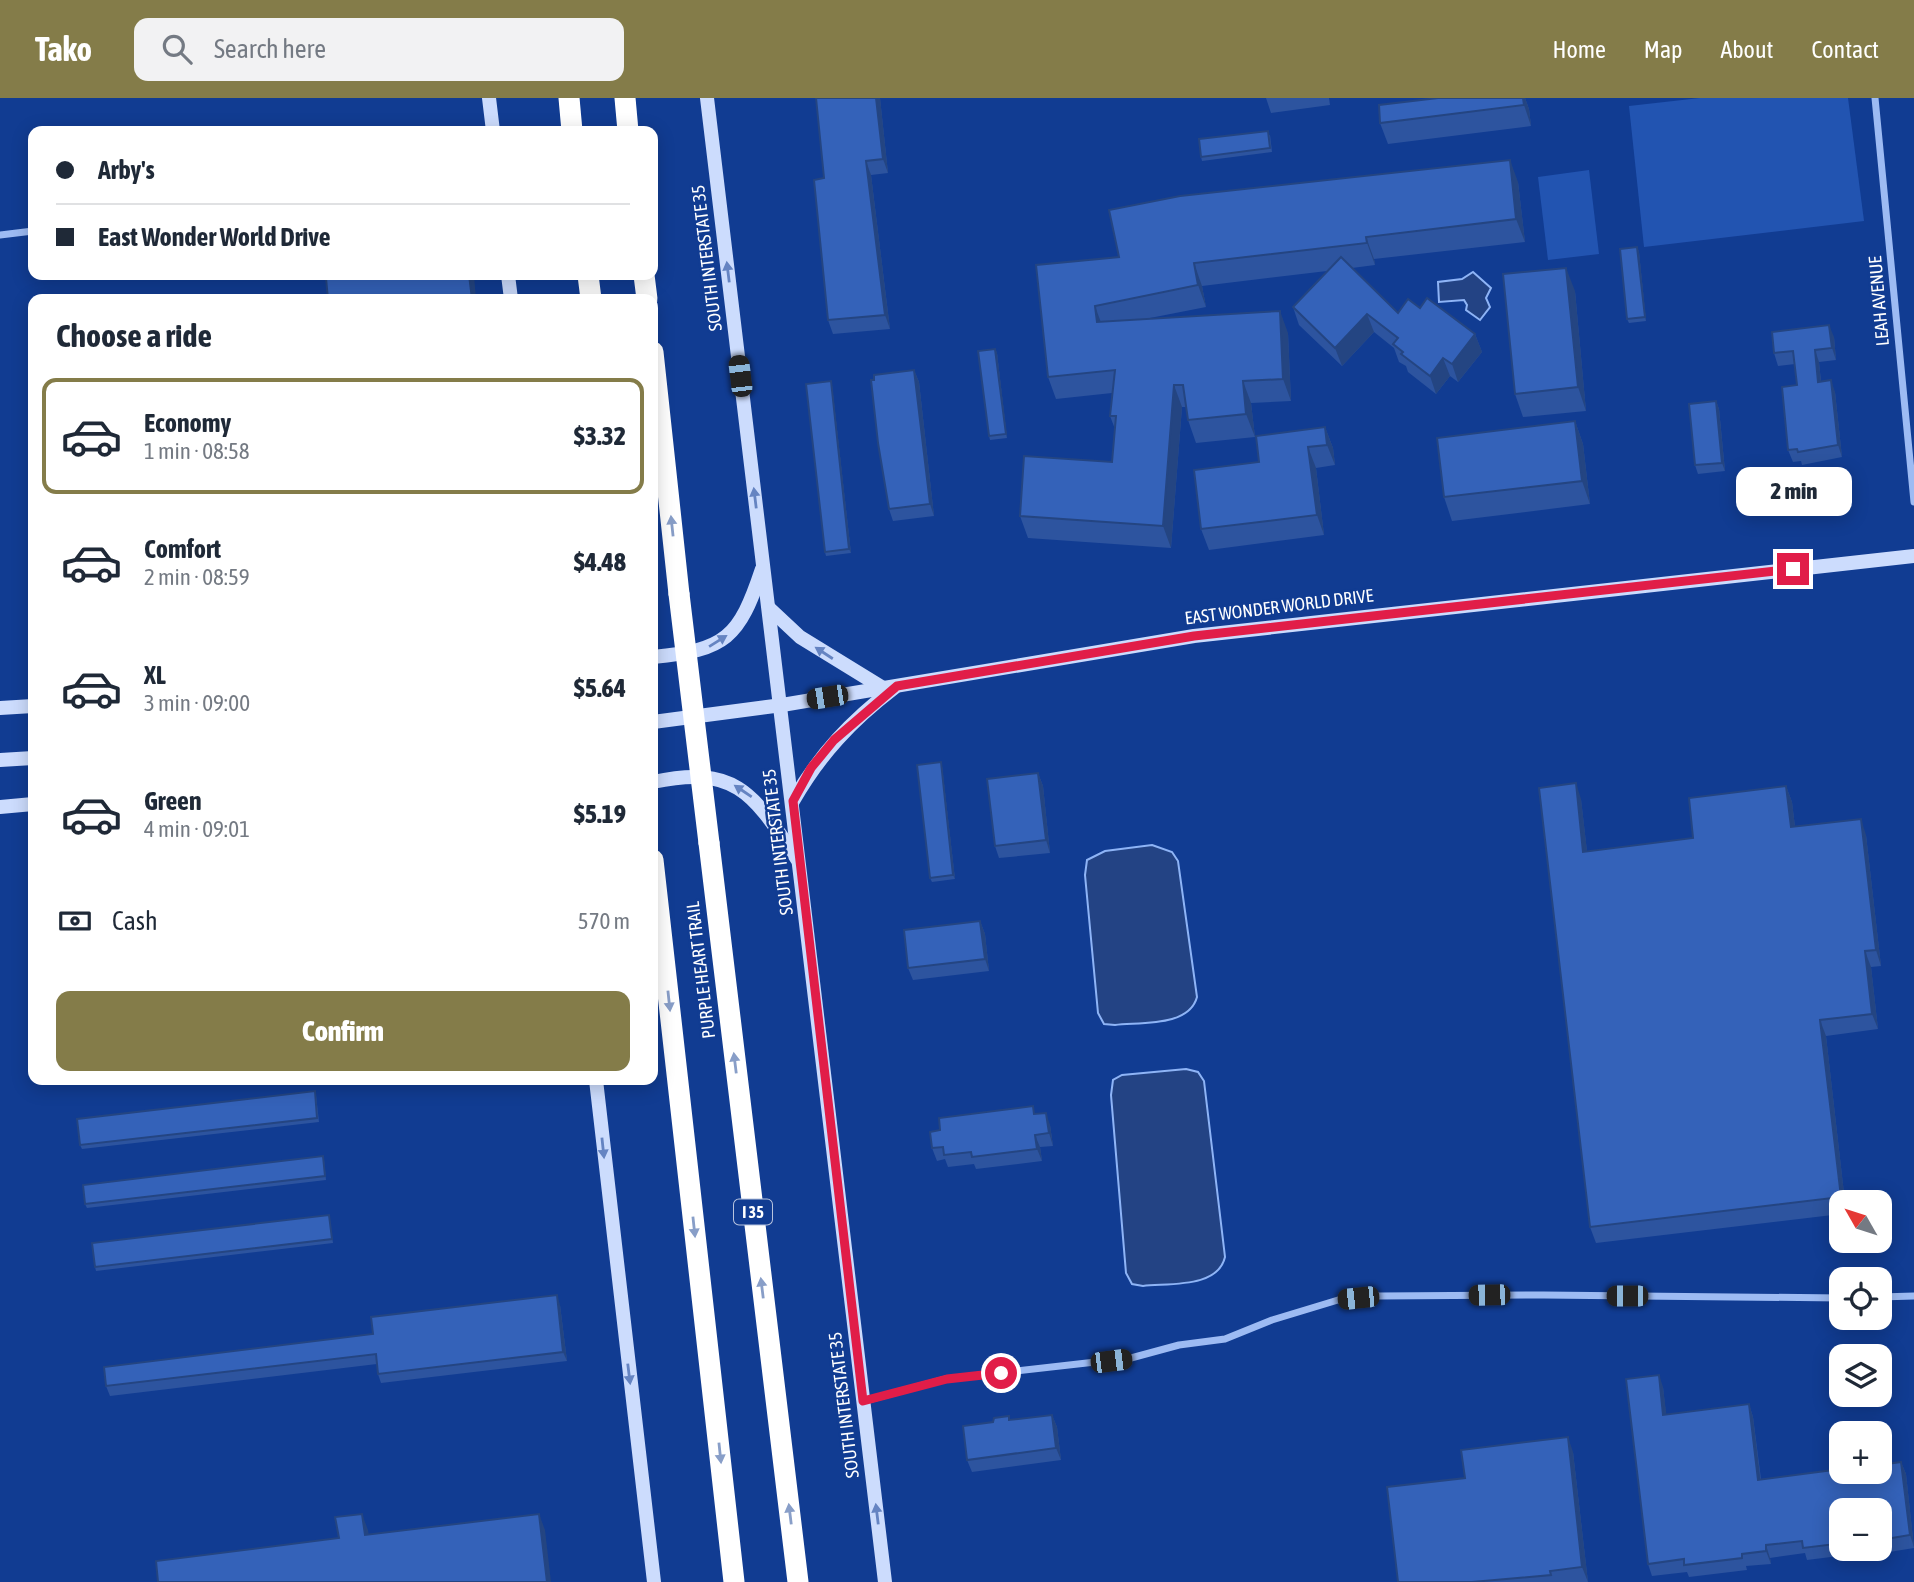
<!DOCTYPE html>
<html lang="en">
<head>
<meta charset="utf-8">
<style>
  :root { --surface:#fff; --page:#f2f2f3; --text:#1f2937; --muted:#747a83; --line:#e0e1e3; --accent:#847c49 }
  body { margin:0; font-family:"Asap Condensed",sans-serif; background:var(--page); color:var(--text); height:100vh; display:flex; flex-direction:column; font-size:26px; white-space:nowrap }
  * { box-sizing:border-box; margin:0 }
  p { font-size:23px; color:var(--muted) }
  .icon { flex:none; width:38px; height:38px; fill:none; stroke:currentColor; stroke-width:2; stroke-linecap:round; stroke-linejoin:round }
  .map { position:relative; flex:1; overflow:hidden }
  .details { position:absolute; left:28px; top:196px; width:630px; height:791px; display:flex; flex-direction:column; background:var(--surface); border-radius:14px; box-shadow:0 4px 18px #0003 }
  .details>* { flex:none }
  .top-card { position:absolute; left:28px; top:28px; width:630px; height:154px; border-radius:14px; box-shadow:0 4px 18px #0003; display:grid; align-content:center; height:154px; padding:0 28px; background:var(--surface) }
  .needle { width:46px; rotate:309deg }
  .tools { position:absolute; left:1829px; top:1092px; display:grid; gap:14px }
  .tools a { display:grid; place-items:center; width:63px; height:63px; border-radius:14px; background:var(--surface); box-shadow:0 4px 18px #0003; font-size:35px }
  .end { position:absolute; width:32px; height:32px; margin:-16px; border:9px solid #e11d48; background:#fff; box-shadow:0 0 0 4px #fff }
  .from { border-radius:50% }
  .bubble { position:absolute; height:49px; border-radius:14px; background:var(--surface); box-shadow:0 4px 18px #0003; font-size:23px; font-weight:800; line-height:49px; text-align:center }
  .car { position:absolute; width:21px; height:42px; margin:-21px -10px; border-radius:9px; box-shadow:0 0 5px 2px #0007; background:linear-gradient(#222 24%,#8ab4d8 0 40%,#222 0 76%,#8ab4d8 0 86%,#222 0) }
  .top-card b { display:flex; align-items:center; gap:24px; height:66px; font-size:26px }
  .top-card b+b { border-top:2px solid var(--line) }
  .top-card i { width:18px; height:18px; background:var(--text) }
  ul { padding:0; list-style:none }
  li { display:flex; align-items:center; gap:21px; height:116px; margin:0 14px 10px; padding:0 14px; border:4px solid transparent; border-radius:14px }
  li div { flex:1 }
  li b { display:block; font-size:26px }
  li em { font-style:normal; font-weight:800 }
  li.on { border-color:var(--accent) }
  li>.icon { width:63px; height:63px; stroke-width:1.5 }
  h2 { padding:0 28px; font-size:32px; line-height:84px }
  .pay { display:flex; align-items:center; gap:18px; height:77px; padding:0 28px; font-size:26px }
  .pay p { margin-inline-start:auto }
  .cta { display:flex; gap:14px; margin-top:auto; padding:14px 28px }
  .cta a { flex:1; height:80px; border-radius:14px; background:var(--accent); color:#fff; font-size:28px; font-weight:800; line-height:80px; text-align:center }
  header { display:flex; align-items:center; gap:42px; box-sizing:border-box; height:98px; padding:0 35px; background:var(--accent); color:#fff }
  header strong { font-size:33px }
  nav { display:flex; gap:38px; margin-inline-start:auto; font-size:24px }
  .search { width:490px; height:63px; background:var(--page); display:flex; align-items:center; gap:18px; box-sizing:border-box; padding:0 24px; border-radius:14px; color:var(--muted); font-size:26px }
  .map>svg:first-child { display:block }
</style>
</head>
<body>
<header>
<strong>Tako</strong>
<div class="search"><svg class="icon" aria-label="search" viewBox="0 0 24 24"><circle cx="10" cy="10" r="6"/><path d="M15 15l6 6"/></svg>Search here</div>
<nav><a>Home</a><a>Map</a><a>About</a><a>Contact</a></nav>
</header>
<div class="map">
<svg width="1914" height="1484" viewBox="0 0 1914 1484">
  <rect width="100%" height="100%" fill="#113c92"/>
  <!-- green -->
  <g fill="#2254b1">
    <path d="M1700,0H1848L1864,123L1644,149L1629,8Z"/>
    <path d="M1589,72L1599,156L1548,162L1538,79Z"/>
  </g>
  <!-- water -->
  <g fill="#234384" stroke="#8eb4f6" stroke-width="2">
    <path d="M1473,174L1491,190L1486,200L1490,209L1480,222L1466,212L1467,207L1464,202L1439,204L1438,184L1462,181Z"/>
    <path d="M1152,747L1172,754L1178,763L1197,899C1189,929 1141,924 1115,927L1104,926L1098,915L1085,777L1087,762L1105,753Z"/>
    <path d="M1186,971L1198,974L1204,983L1225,1159C1218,1190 1170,1185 1143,1188L1132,1186L1126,1175L1111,997L1113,982L1122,977Z"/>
  </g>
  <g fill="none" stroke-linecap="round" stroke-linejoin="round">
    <!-- street -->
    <g stroke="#9dbbf3" stroke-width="7">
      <path d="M1875,0L1914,404"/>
      <path d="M0,137L33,133"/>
      <path d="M1880,1199L1914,1198"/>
      <path d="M864,1303L946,1281L1131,1260L1179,1247L1225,1241L1272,1222L1338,1202L1379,1198L1544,1197L1841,1200"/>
    </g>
    <!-- secondary -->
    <g stroke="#ccdcfd" stroke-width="14">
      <path d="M489,0L493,33"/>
      <path d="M707,0L885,1484"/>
      <path d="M508,177L511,201"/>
      <path d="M769,510L800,539L883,590"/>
      <path d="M653,559C726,552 739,540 762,471"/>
      <path d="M0,610L33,608"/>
      <path d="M653,624L782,607L1194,538L1914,458"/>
      <path d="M0,662L33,660"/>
      <path d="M653,684C737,666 754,697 797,761"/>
      <path d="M793,703C820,656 851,623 894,590"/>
      <path d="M0,709L33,706"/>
      <path d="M596,982L654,1484"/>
    </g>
    <!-- highway -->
    <g stroke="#fff" stroke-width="21">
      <path d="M569,0L572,33"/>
      <path d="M625,0L628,33"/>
      <path d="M588,177L591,201"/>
      <path d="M644,177L647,201"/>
      <path d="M653,254L679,496"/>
      <path d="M709,745L798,1484"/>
      <path d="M653,762L734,1484"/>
    </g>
    <!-- highway-bridge -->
    <path stroke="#fff" stroke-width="21" d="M679,496L709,745"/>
  </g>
  <!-- wall -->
  <g fill="#2d549f" fill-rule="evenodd">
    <path d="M880,0L888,75L871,77L890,231L833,236L828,222L824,80Z"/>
    <path d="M1266,0H1329L1330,7L1271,15Z"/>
    <path d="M1525,0L1529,11L1531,28L1388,46L1380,25Z"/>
    <path d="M1270,37L1272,54L1202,63L1201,59Z"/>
    <path d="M1518,84L1525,144L1374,161L1375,167L1352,170L1398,215L1420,210L1475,236L1482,254L1458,284L1450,278L1436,296L1408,274L1406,268L1399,264L1394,250L1374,234L1342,268L1299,227L1293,209L1327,173L1202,188L1206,209L1150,220L1288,235L1291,303L1251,305L1255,339L1196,345L1188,322L1186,309H1182L1171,450L1028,440L1020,418L1112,364L1115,331L1110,318L1112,295L1056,301L1048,279L1119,159Z"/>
    <path d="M1637,149L1639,154L1646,223L1629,225L1627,221Z"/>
    <path d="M1575,193L1586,313L1523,319L1515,296Z"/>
    <path d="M1834,239L1836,262L1819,264L1821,283L1835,294L1842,359L1802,367L1801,363L1793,364L1788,352L1797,287L1795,266L1778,268L1774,255Z"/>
    <path d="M995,251L997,255L1007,340L990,342L989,338Z"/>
    <path d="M914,272L919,284L934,418L893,423L889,411Z"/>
    <path d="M832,287L851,455L826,458L825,454Z"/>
    <path d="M1716,303L1719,311L1725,373L1698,376L1695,367Z"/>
    <path d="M1575,323L1583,346L1590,406L1452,423L1444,399Z"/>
    <path d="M1325,329L1333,350L1335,367L1316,370L1324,437L1209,452L1201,431L1259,364Z"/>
    <path d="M941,664L942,668L955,781L932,784L930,780Z"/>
    <path d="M1038,675L1043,688L1050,755L999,760L995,748Z"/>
    <path d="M1786,688L1792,704L1795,729L1866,737L1881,868L1871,869L1878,931L1826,938L1845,1104H1841V1116L1596,1145L1590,1129L1581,701L1587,754L1693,740Z"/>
    <path d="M980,823L985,836L989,873L913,882L908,870Z"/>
    <path d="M316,997L319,1024L82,1051L80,1047Z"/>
    <path d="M1036,1016L1050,1027L1053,1048L1040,1049L1042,1063L976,1071L974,1066L948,1069L945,1061L937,1063L932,1050Z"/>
    <path d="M323,1058L324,1062L326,1082L87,1110L85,1106Z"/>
    <path d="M329,1117L333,1145L96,1173L95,1169Z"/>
    <path d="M560,1207L567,1263L381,1285L378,1276L377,1266L110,1298L106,1288L373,1236Z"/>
    <path d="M1663,1289L1666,1317L1749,1306L1753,1319L1761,1381L1901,1364L1906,1376L1914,1450L1840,1462L1839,1458L1807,1462L1805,1455L1770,1460L1771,1466L1746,1468L1747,1472L1689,1479L1687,1474L1652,1478L1648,1466ZM1841,1412H1880V1451H1841Z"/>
    <path d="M1052,1317L1057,1329L1061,1362L972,1374L967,1362L993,1324L1009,1318L1010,1322Z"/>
    <path d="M1573,1354L1588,1484H1398L1465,1380Z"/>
  </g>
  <!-- shaded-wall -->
  <g fill="#244582">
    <path d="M876,0H880L888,75L883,61Z"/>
    <path d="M1523,0H1525L1529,11L1531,28L1524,7Z"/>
    <path d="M1510,62L1518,84L1525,144L1516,121Z"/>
    <path d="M866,63L871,77L890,231L885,217Z"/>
    <path d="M1366,139L1374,161L1375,167L1367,145Z"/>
    <path d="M1637,149L1639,154L1646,223L1645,219Z"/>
    <path d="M1194,165L1202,188L1206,209L1198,187Z"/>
    <path d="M1566,170L1575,193L1586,313L1578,289Z"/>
    <path d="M469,177H474L476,201H472Z"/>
    <path d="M1095,208L1103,230L1097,224Z"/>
    <path d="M1280,213L1288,235L1291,303L1283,281Z"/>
    <path d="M1367,216L1374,234L1342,268L1335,250Z"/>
    <path d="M1829,227L1834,239L1836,262L1832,250Z"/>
    <path d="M1475,236L1482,254L1458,284L1452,266Z"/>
    <path d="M995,251L997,255L1007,340L1006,336Z"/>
    <path d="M1815,252L1819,264L1822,296L1818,284Z"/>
    <path d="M1443,260L1450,278L1436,296L1430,278Z"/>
    <path d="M914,272L919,284L934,418L930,406Z"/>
    <path d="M1831,282L1835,294L1842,359L1838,347Z"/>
    <path d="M831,283L832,287L851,455L849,451Z"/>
    <path d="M1243,283L1251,305L1255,339L1246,316Z"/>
    <path d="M1174,287L1182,309L1171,450L1163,428Z"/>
    <path d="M1716,303L1719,311L1725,373L1722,365Z"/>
    <path d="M1575,323L1583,346L1590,406L1582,383Z"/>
    <path d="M1325,329L1333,350L1335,367L1327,347Z"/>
    <path d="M1308,349L1316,370L1324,437L1317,417Z"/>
    <path d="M941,664L942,668L955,781L953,777Z"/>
    <path d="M1038,675L1043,688L1050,755L1046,742Z"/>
    <path d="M1576,685L1581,701L1589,770L1583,754Z"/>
    <path d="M1786,688L1792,704L1797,745L1791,729Z"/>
    <path d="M1861,721L1866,737L1881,868L1876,852Z"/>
    <path d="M980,823L985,836L989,873L985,861Z"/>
    <path d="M1865,853L1871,869L1878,931L1872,916Z"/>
    <path d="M1820,922L1826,938L1845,1104H1843L1841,1099Z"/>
    <path d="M1046,1015L1050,1027L1053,1048L1049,1035Z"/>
    <path d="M1035,1037L1040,1049L1042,1063L1037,1051Z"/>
    <path d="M557,1197L560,1207L567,1263L563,1254Z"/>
    <path d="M1659,1277L1663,1289L1668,1329L1663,1317Z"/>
    <path d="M1749,1306L1753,1319L1762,1394L1758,1382Z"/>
    <path d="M1052,1317L1057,1329L1061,1362L1056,1350Z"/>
    <path d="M1568,1339L1573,1354L1588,1484L1582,1469Z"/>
    <path d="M1901,1364L1906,1376L1914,1449L1910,1437Z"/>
    <path d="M362,1416L368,1432L371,1453L365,1437Z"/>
    <path d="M539,1416L545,1432L551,1484H547Z"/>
    <path d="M1766,1447L1770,1460L1771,1466L1766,1453Z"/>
  </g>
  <!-- building -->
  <g fill="#3462b9" stroke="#244582" stroke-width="2">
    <path d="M816,0H876L883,61L866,63L885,217L828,222L814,82L824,80Z"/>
    <path d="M1438,0H1523L1524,7L1380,25L1379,7Z"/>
    <path d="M1268,33L1270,50L1201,59L1199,41Z"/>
    <path d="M1510,62L1516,121L1366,139L1367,145L1194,165L1198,187L1095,208L1097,224L1280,213L1283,281L1243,283L1246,316L1188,322L1183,287H1174L1163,428L1020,418L1024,358L1112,364L1116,318H1110L1115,272L1048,279L1036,167L1119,159L1109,112L1180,98Z"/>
    <path d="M1637,149L1645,219L1627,221L1620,151Z"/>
    <path d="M1341,159L1398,215L1408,201L1420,210L1427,200L1475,236L1452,266L1443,260L1430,278L1401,256L1403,254L1393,246L1398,240L1367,216L1335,250L1293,209Z"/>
    <path d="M1566,170L1578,289L1515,296L1503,176Z"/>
    <path d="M352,177H469L472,201H328L326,180Z"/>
    <path d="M1829,227L1832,250L1815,252L1818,284L1831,282L1838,347L1798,354L1797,351L1788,352L1782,289L1797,287L1793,253L1774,255L1772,234Z"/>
    <path d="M995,251L1006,336L989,338L978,253Z"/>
    <path d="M914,272L930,406L889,411L878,345L871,282H874V277Z"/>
    <path d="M831,283L849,451L825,454L806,286Z"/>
    <path d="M1716,303L1722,365L1695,367L1689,306Z"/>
    <path d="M1575,323L1582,383L1444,399L1437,340Z"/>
    <path d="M1325,329L1327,347L1308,349L1317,417L1201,431L1194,372L1259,364L1256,338Z"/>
    <path d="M941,664L953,777L930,780L917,667Z"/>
    <path d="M1038,675L1046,742L995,748L987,681Z"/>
    <path d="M1576,685L1583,754L1693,740L1689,700L1786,688L1791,729L1861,721L1876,852L1865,853L1872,916L1820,922L1841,1099L1590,1129L1539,690Z"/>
    <path d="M980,823L985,861L908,870L904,832Z"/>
    <path d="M315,993L317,1020L80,1047L77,1021Z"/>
    <path d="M1033,1008L1034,1016L1046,1015L1049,1035L1035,1037L1037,1051L972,1059L971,1054L944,1057L943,1049L932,1050L930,1034L940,1032L939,1020Z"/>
    <path d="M323,1058L325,1078L85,1106L83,1087Z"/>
    <path d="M329,1117L332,1141L95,1169L92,1145Z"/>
    <path d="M557,1197L563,1254L378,1276L376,1256L106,1288L104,1269L373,1236L371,1219Z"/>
    <path d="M1659,1277L1663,1317L1749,1306L1758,1382L1841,1371V1374H1880V1367L1901,1364L1910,1437L1880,1442V1412H1841V1449L1836,1450L1835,1446L1803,1450L1802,1443L1766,1447V1453L1742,1456V1460L1684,1467V1461L1648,1466L1626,1281Z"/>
    <path d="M1052,1317L1056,1350L967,1362L963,1328L993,1324L994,1320L1009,1318V1322Z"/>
    <path d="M1568,1339L1582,1469L1550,1473L1551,1477L1472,1484H1398L1387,1389L1465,1380L1461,1352Z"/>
    <path d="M362,1416L365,1437L539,1416L547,1484H158L156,1463L339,1440L335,1419Z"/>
  </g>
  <!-- one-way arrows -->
  <defs><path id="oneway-solid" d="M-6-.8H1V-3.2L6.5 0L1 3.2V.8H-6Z" transform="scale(1.75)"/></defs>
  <g fill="#6584c2">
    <use href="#oneway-solid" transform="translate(728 174) rotate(-97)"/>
    <use href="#oneway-solid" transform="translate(755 400) rotate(-97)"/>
    <use href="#oneway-solid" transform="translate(718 543) rotate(-32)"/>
    <use href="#oneway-solid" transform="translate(824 555) rotate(-147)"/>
    <use href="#oneway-solid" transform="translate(743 693) rotate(-146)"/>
    <use href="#oneway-solid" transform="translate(603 1050) rotate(84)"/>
    <use href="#oneway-solid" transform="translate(629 1276) rotate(83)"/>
    <use href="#oneway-solid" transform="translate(877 1416) rotate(-97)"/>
  </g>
  <g fill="#889ec8">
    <use href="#oneway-solid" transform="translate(672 428) rotate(-96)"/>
    <use href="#oneway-solid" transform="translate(669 903) rotate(84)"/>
    <use href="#oneway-solid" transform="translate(735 965) rotate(-97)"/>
    <use href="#oneway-solid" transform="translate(694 1129) rotate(84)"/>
    <use href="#oneway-solid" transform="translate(762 1190) rotate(-97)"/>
    <use href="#oneway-solid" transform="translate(720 1355) rotate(84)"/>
    <use href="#oneway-solid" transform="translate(790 1416) rotate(-97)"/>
  </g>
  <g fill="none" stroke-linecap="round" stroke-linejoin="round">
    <!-- route -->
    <path stroke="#e11d48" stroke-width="9" d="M1001,1275L947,1281L863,1303L793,703L811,670L834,642L897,588L1194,538L1793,471"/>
  </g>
  <g text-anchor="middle" stroke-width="5" stroke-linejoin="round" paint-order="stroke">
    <!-- shield labels -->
    <rect fill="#113c92" stroke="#b8c4de" stroke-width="2" x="734" y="1101.5" width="38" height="25" rx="5"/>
    <g font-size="16" font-weight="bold" fill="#fff">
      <text x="753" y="1120">I 35</text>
    </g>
    <!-- street labels -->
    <g font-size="18" fill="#fff" stroke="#113c92">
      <text transform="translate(707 160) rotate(-97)" y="6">SOUTH INTERSTATE 35</text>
      <text transform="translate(1879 203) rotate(-95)" y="6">LEAH AVENUE</text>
      <text transform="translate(1279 509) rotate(-7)" y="6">EAST WONDER WORLD DRIVE</text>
      <text transform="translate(778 744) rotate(-97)" y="6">SOUTH INTERSTATE 35</text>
      <text transform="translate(701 872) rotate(-97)" y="6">PURPLE HEART TRAIL</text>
      <text transform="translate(844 1307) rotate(-97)" y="6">SOUTH INTERSTATE 35</text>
    </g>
  </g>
</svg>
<div class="tools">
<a><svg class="needle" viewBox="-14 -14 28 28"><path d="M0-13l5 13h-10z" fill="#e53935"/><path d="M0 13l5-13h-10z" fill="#747a83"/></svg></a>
<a><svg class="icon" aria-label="locate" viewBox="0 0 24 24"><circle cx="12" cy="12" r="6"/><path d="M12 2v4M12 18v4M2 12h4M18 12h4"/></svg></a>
<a><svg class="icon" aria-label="layers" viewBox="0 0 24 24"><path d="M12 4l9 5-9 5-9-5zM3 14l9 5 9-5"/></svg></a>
<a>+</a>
<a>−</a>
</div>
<i class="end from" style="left:1001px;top:1275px"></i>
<i class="end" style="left:1793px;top:471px"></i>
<div class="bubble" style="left:1736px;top:369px;width:116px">2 min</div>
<i class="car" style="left:740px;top:278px;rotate:353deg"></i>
<i class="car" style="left:827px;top:599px;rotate:261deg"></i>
<i class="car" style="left:1489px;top:1197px;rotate:269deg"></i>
<i class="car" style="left:1627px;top:1198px;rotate:270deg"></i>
<i class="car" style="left:1358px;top:1200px;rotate:264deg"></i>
<i class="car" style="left:1111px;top:1263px;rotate:83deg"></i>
<div class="top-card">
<b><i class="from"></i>Arby's</b>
<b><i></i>East Wonder World Drive</b>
</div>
<section class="details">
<h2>Choose a ride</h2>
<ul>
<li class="on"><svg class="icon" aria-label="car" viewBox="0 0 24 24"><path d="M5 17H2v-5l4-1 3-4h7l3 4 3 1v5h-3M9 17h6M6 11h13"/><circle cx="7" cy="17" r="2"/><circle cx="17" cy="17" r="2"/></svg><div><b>Economy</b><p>1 min · 08:58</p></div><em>$3.32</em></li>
<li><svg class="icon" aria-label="car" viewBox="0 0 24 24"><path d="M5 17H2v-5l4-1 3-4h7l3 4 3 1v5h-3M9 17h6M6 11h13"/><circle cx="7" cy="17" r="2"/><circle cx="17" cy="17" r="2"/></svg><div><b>Comfort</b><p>2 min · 08:59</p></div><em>$4.48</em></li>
<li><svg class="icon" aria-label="car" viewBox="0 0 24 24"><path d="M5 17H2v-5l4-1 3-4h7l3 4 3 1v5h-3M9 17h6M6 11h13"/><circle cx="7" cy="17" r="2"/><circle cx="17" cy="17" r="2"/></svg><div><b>XL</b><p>3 min · 09:00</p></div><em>$5.64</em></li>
<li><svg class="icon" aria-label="car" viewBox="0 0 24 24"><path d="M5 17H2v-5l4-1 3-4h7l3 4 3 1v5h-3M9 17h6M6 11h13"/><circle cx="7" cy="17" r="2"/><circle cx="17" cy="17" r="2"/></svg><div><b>Green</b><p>4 min · 09:01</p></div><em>$5.19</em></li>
</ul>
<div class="pay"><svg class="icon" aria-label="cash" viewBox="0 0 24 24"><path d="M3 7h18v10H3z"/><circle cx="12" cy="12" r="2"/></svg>Cash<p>570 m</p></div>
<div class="cta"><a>Confirm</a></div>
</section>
</div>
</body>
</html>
